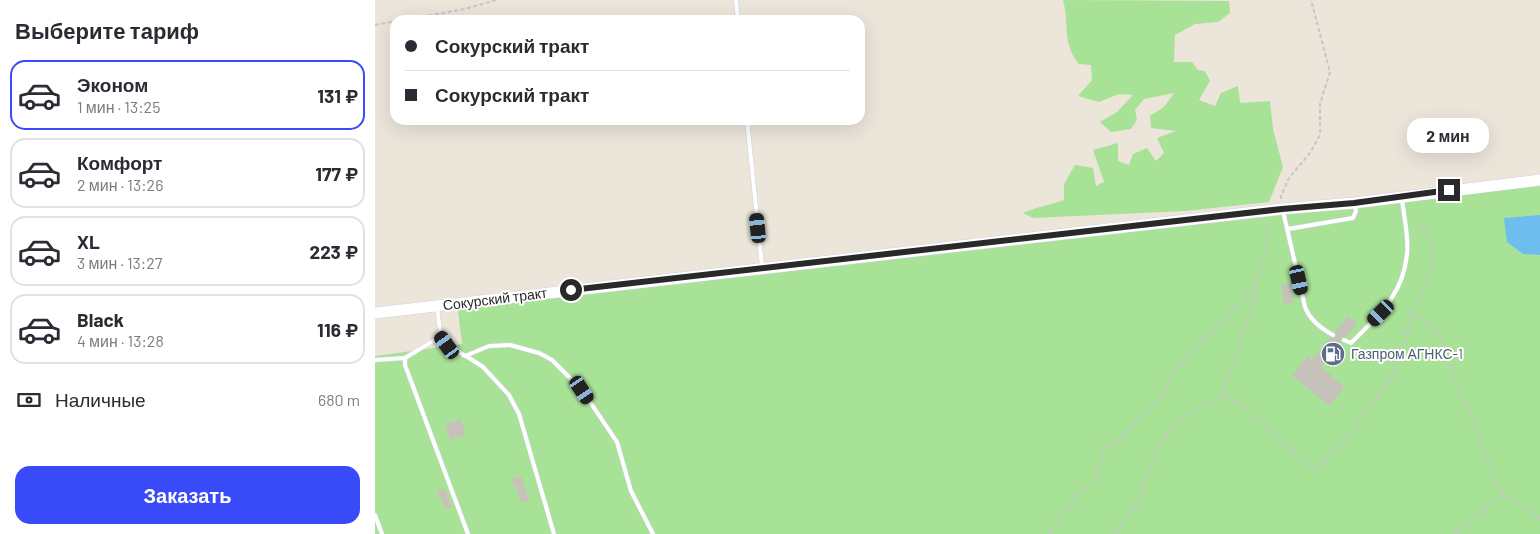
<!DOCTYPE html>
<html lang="ru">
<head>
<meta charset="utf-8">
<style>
  :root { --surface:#fff; --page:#f7f7f7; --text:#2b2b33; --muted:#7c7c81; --line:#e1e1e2; --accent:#394af9 }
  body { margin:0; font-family:Barlow,sans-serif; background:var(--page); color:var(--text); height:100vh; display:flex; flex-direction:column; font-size:19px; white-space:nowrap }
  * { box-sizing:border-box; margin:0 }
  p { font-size:16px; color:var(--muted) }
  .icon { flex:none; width:28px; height:28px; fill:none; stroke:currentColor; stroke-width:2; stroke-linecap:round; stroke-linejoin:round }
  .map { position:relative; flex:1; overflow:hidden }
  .sheet { display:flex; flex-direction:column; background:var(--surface); width:375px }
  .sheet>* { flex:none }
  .hud { position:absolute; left:15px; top:15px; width:475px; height:110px; border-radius:15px; box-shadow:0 5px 20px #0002; display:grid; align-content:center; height:110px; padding:0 15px; background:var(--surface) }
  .end { position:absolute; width:22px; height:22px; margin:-11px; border:6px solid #292929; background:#fff; box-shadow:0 0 0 2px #fff }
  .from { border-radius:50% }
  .bubble { position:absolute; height:35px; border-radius:15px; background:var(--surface); box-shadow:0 5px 20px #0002; font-size:16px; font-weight:700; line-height:35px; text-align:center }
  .car { position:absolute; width:15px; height:30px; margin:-15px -8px; border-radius:6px; box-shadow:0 0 4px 1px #0007; background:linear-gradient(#222 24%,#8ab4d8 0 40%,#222 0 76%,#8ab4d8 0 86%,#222 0) }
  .hud b { display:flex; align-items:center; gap:18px; height:48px; font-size:19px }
  .hud b+b { border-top:1px solid var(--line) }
  .hud i { width:12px; height:12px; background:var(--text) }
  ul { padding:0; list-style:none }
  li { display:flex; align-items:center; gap:15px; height:70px; margin:0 10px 8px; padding:0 5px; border:2px solid var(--line); border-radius:15px }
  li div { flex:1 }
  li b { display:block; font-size:19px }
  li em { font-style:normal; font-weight:700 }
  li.current { border-color:var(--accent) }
  li>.icon { width:45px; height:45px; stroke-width:1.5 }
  h2 { padding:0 15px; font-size:22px; line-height:60px }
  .pay { display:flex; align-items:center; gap:12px; height:55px; padding:0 15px; font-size:19px }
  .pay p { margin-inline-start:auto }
  .button { display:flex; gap:10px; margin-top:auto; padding:10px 15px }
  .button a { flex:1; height:58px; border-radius:15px; background:var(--accent); color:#fff; font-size:20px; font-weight:700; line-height:58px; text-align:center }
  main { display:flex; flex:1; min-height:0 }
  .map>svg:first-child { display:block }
</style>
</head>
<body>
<main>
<section class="sheet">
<h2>Выберите тариф</h2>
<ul>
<li class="current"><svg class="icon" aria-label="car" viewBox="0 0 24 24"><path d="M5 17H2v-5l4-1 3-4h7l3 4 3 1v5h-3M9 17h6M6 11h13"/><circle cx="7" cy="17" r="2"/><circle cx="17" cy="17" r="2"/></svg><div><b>Эконом</b><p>1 мин · 13:25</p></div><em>131 ₽</em></li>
<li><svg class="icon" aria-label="car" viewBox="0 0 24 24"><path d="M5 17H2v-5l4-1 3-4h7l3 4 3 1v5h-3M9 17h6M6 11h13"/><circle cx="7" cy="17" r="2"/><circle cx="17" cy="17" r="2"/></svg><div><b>Комфорт</b><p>2 мин · 13:26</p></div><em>177 ₽</em></li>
<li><svg class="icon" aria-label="car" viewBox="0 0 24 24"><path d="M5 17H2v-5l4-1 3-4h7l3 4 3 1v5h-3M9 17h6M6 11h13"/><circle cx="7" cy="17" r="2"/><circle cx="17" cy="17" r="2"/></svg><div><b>XL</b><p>3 мин · 13:27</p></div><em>223 ₽</em></li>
<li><svg class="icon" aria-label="car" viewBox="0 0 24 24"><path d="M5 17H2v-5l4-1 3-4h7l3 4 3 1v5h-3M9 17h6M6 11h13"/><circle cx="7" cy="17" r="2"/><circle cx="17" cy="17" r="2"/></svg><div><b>Black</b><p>4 мин · 13:28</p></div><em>116 ₽</em></li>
</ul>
<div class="pay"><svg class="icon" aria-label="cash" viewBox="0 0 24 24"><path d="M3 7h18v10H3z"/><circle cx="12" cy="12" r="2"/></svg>Наличные<p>680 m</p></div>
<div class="button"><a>Заказать</a></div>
</section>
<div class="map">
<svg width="1165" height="534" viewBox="0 0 1165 534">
  <rect width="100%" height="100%" fill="#ebe5da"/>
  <!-- green -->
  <g fill="#a8e296">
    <path d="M688,0L854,1L855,13L843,22L820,24L800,35L799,62H817L823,70L830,71L835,81L824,100L840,106L846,93L863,86L865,103L895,101L898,129L908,167L894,202L810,211L658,218L648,213C661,207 676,205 689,200V184L700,165L718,168L721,186L729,182L718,150L743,143V161L754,165L758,154L772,148L781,161L789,153L782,138L801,131L776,128L775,116L789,107L799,93L769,99L760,110L762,120L756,129L736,132L725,122L742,112L758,95L744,94L724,102L703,96L717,80L716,65L704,64C686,42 695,24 688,0Z"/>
    <path d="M1165,180V534H0V356L87,344L82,303Z"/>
  </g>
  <!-- water -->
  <path fill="#6dbeee" d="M1165,215V255L1148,254L1132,242L1129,218Z"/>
  <!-- building -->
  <g fill="#c6c2ba">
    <path d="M916,283L919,303L909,304L906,285Z"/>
    <path d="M973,316L982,323L971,337H966V343L946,367L970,387L954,406L917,375L933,356L937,360L955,338L961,337L960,332Z"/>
    <path d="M86,419L91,435L75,440L70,424Z"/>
    <path d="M146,476L154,500L146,503L141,486L139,487L137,479Z"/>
    <path d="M70,488L77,507L70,509L66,498L64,499L62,491Z"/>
  </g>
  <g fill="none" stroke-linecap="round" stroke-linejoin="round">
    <!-- lane casing -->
    <g stroke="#cfd1e2" stroke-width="5">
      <g id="lane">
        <path d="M361,0L363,20"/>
        <path d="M372,120L387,266"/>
        <path d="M908,211L930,307C935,320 945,328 958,335"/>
        <path d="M913,229L978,218L981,211L980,204"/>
        <path d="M62,306C66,338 63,339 90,356L114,346L135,345L164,353L177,360L207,390L242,442L256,491L278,534"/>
        <path d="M969,340L976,343C1004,315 1028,295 1032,254C1034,238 1029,216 1027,200"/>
        <path d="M91,356L108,367L134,395L144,414L179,534"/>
        <path d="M30,358V365L93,534"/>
        <path d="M0,360L30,358L66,336"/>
        <path d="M0,515L7,534"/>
      </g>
    </g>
    <!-- secondary casing -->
    <g stroke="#cfd1e2" stroke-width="12">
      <path id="secondary" d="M0,313L907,209L979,203L1165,180"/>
    </g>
    <!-- path -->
    <g stroke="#c7c7c7" stroke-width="2" stroke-dasharray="4 2.5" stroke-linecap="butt">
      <path d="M28,20L90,9L121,0"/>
      <path d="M0,25L20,21"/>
      <path d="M906,199V196L914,178L935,153L945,135V104L955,72L936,0"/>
      <path d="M1037,223C1076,235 1048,290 1037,312L1063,331L1098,425L1128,494L1165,518"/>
      <path d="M849,392L872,410L941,471L969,441L1015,381L1030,343L1037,312"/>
      <path d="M675,534L704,492L721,479L729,448L741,442L788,394L799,373L818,349L850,319L881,284"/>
      <path d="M740,534L762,504L772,474L786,441L806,420L821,407L841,403L849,392L853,375L879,301L881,284L891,255L893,221"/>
      <path d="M1080,534L1128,494"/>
    </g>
    <!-- lane -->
    <use href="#lane" stroke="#fff" stroke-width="4"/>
    <!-- secondary -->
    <use href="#secondary" stroke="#fff" stroke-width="11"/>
  </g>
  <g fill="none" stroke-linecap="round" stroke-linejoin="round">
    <!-- route -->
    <path stroke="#292929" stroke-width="6" d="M196,290L907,209L979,203L1074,190"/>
  </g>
  <!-- icons -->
  <defs>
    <g id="fuel-disc" transform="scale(1.25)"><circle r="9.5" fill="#5c6f8a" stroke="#fff"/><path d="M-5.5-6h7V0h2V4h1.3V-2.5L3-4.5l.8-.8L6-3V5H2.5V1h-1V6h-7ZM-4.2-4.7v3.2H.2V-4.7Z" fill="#fff"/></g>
  </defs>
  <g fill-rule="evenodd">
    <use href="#fuel-disc" x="958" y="354"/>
  </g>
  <g text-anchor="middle" stroke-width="4" stroke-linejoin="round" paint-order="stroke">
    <!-- street labels -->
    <g font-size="14" fill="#292929" stroke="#fff">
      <text transform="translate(120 299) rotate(-7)" y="5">Сокурский тракт</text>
    </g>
    <!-- service labels -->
    <g font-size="14" fill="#4e5e75" stroke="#fff" text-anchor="start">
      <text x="976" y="359">Газпром АГНКС-1</text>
    </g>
  </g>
</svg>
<i class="end from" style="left:196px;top:290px"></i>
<i class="end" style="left:1074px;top:190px"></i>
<div class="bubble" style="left:1032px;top:118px;width:82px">2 мин</div>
<i class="car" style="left:383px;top:228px;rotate:354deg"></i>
<i class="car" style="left:924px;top:280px;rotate:168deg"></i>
<i class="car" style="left:1006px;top:313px;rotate:225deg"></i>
<i class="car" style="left:72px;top:345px;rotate:324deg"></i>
<i class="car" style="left:207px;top:390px;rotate:146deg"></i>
<div class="hud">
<b><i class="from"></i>Сокурский тракт</b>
<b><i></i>Сокурский тракт</b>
</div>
</div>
</main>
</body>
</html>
